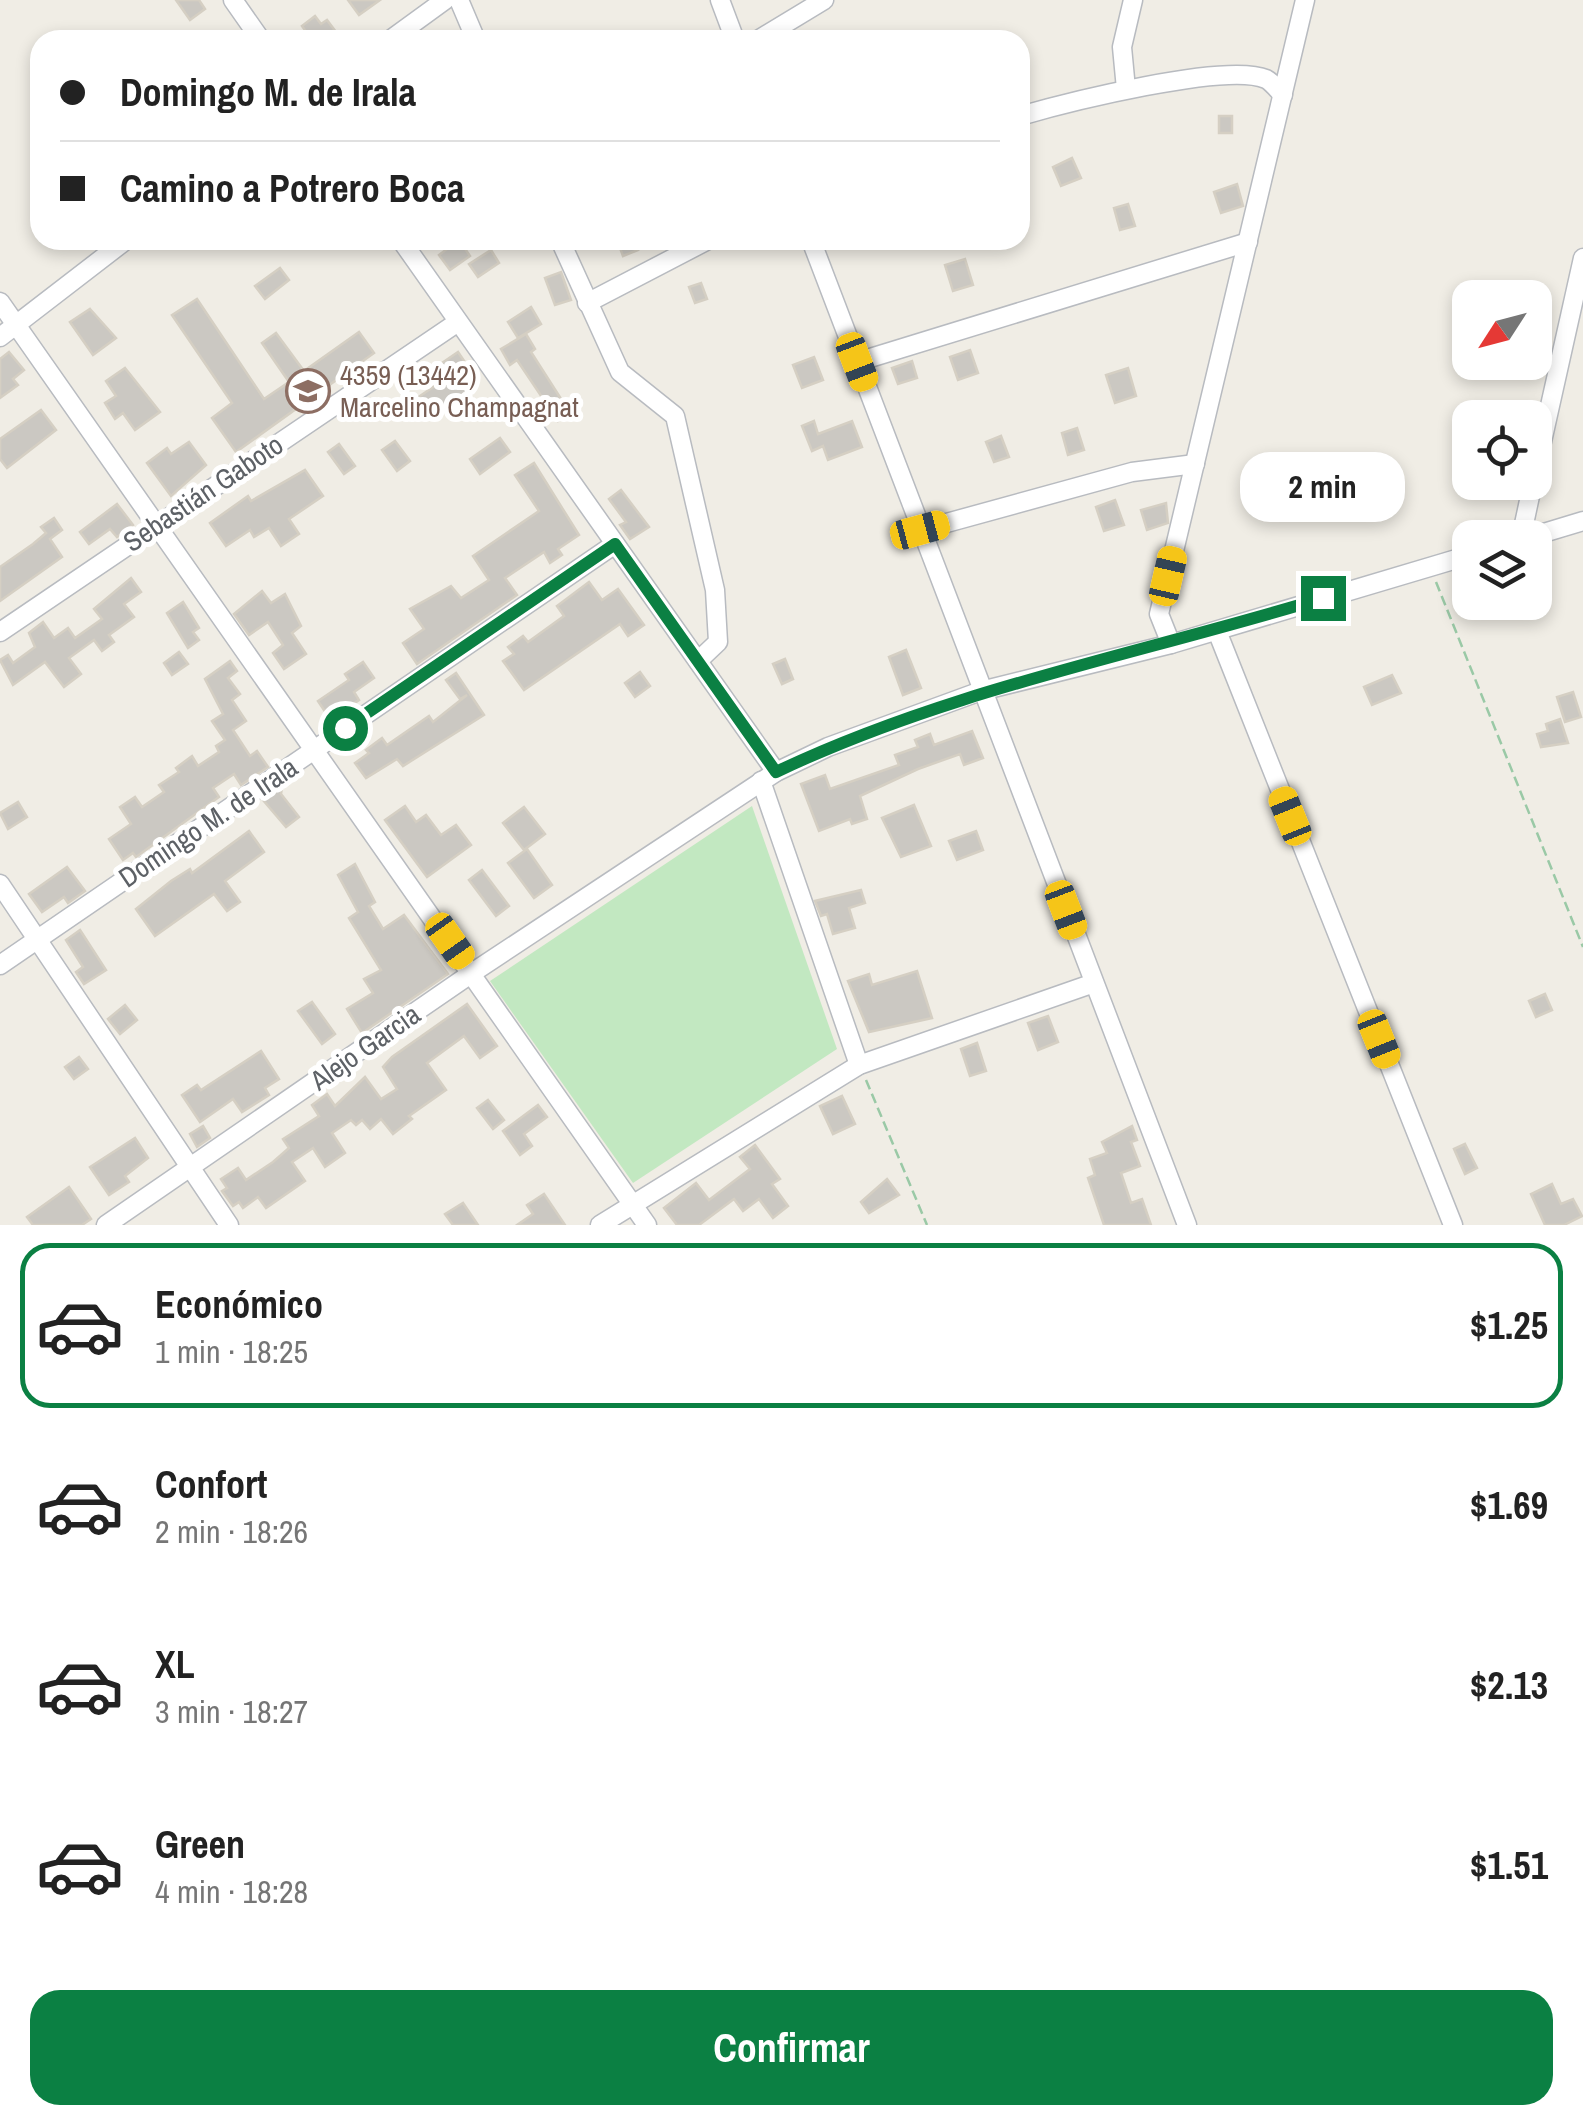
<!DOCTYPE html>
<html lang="es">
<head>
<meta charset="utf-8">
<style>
  :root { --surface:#fff; --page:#f6f6f6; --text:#222; --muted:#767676; --line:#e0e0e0; --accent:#0b8043 }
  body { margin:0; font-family:"Archivo Narrow",sans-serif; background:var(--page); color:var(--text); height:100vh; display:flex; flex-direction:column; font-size:38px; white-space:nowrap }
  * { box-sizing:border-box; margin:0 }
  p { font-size:32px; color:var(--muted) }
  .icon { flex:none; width:55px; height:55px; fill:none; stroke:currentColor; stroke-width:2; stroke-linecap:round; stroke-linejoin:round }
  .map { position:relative; height:1225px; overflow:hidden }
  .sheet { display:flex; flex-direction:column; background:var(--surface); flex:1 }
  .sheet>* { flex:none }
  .hud { position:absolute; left:30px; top:30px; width:1000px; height:220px; border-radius:30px; box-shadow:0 5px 15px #0003; display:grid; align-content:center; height:220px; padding:0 30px; background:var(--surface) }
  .needle { width:65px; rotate:234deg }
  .buttons { position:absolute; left:1452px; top:280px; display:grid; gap:20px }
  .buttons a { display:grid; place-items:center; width:100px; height:100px; border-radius:20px; background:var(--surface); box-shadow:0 5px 15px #0003; font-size:50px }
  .end { position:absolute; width:45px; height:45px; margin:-22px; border:12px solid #0b8043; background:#fff; box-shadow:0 0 0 5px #fff }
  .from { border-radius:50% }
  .bubble { position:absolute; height:70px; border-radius:30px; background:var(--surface); box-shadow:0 5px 15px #0003; font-size:32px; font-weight:700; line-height:70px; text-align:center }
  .car { position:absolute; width:30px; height:60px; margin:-30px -15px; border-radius:12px; box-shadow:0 0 8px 2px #0007; background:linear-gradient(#f5c518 24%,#345 0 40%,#f5c518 0 76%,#345 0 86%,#f5c518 0) }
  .hud b { display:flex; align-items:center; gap:35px; height:95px; font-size:38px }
  .hud b+b { border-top:2px solid var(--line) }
  .hud i { width:25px; height:25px; background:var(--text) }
  ul { padding:18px 0 0; list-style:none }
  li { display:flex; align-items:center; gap:30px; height:165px; margin:0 20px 15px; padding:0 10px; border:5px solid transparent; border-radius:30px }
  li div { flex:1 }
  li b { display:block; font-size:38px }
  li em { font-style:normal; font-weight:700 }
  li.current { border-color:var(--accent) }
  li>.icon { width:90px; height:90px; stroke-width:1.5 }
  .button { display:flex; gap:20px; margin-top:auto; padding:20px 30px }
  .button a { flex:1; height:115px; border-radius:30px; background:var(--accent); color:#fff; font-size:40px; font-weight:700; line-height:115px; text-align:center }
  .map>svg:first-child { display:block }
</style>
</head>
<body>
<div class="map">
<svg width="1583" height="1225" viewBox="0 0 1583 1225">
  <rect width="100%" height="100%" fill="#f0ede5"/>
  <!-- green -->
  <path fill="#c2e8c1" d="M752,806L837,1049L633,1183L490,981Z"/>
  <!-- building -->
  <g fill="#cbc8c2" stroke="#d5cfc3" stroke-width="2.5">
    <path d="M176,0H199L205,9L190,20Z"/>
    <path d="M348,0H380L359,15Z"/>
    <path d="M315,16L321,24L327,20L336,32L325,40H312L302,26Z"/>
    <rect x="1219" y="116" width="13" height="17"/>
    <path d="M1072,158L1081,178L1061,186L1053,167Z"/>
    <path d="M1237,184L1243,206L1221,213L1214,192Z"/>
    <path d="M1128,204L1135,226L1120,230L1114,208Z"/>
    <path d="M459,240L470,256L450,270L439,255Z"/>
    <path d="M617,240H634L638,250L623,256Z"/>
    <path d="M491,250L499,263L478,277L469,264Z"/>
    <path d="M965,259L973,285L953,291L945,265Z"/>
    <path d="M280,268L289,280L265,299L255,286Z"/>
    <path d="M561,272L571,300L555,305L545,278Z"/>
    <path d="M701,283L707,299L695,303L689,287Z"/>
    <path d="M197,299L264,399L289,382L262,343L276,333L304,371L359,332L374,353L236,452L212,418L232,403L172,315Z"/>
    <path d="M531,307L541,324L518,338L508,322Z"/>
    <path d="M90,309L116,338L93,355L70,322Z"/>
    <path d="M526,334L535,349L531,352L570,413L558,421L517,360L510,365L501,349Z"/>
    <path d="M970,350L978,373L958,380L950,357Z"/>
    <path d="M9,352L24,370L13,379L18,385L0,398V359Z"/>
    <path d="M458,352L473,374L462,382L469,390L427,419L414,400L448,377L439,365Z"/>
    <path d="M814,357L823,380L802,388L793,365Z"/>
    <path d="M912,361L917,378L898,384L892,368Z"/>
    <path d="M125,368L160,412L135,430L123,413L115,419L105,403L116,396L106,381Z"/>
    <path d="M1128,368L1136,396L1115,403L1106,375Z"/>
    <path d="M41,410L56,430L7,468L0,459V439Z"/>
    <path d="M814,421L818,434L852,421L862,447L828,460L823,446L812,451L802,426Z"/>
    <path d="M1077,428L1084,450L1068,455L1062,433Z"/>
    <path d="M1001,436L1009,457L994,462L986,442Z"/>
    <path d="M500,438L510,452L480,474L470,459Z"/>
    <path d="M395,441L410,461L397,471L382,450Z"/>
    <path d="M189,442L206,465L171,496L147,463L167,448L171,454Z"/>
    <path d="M339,444L355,466L344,474L328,452Z"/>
    <path d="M534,463L579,535L558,549L562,555L550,563L544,552L505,578L517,595L417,664L403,643L424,629L410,609L451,586L461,598L489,580L473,556L539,511L515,475Z"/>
    <path d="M305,470L323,496L289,519L299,534L281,546L269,528L254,537L250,530L226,546L210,523L248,496L251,501Z"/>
    <path d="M621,490L649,527L630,539L620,525L626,522L609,499Z"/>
    <path d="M1115,500L1124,525L1104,531L1096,507Z"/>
    <path d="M1166,503L1168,523L1147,530L1141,510Z"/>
    <path d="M117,504L133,525L117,537L110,529L89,544L80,532Z"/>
    <path d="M54,518L62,530L50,539L62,557L0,601V567L33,544L46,533L41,527Z"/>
    <path d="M131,578L141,592L124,604L134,617L109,635L114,642L102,651L94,640L69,658L81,674L64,687L45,662L13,685L0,660L8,655L13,663L35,647L29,633L43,622L54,638L68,628L75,638L102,619L94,609Z"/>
    <path d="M589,582L602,600L618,589L644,625L628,636L620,624L524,690L503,661L514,654L508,647L523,636L528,642L564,616L557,606Z"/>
    <path d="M262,591L271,603L285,594L301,626L292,633L306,654L284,669L273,653L283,645L268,622L249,635L234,614Z"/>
    <path d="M183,602L199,628L193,632L199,640L188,648L167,613Z"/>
    <path d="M906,650L921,688L903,695L889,657Z"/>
    <path d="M179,652L188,664L172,675L164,663Z"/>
    <path d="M785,659L793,679L782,684L773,664Z"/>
    <path d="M230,661L237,671L228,678L240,694L232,700L246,721L233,730L250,756L257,751L268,767L241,785L234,774L213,788L219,797L136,857L133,853L123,860L109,839L131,824L120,807L135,797L142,807L164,792L159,785L179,772L176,768L192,756L198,766L219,752L216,746L225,740L212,721L223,714L205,679Z"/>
    <path d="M363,662L374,678L354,692L359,700L330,719L318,701L349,680L345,674Z"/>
    <path d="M640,672L650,686L635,697L625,683Z"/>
    <path d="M456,673L484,715L403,766L397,759L366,778L355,763L369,753L366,750L382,738L387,745L429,716L433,722L467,695L460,699L446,680Z"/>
    <path d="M1392,675L1401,693L1372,705L1364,687Z"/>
    <path d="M1573,692L1581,717L1565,722L1557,697Z"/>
    <path d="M1560,719L1568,743L1541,747L1537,734L1548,731L1546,724Z"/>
    <path d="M972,731L983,758L964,765L960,754L918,769L860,796L867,819L852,824L850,819L819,831L801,784L825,775L830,789L899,765L895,755L918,747L915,740L930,734L934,745Z"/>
    <path d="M282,787L281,794L299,817L286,827L263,800Z"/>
    <path d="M18,802L27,817L8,829L0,813Z"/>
    <path d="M914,805L931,846L901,857L882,818Z"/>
    <path d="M405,806L416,822L426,815L441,835L456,825L471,845L427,877L385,820Z"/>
    <path d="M524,807L545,834L524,850L503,823Z"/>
    <path d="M249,831L264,852L225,881L240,902L227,911L214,894L155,936L136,909L171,881L190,869L192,873Z"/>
    <path d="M976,831L983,850L957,860L949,841Z"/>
    <path d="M527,849L552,885L534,898L508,863Z"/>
    <path d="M355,864L375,902L369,906L383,929L404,915L448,974L362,1033L347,1009L373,993L364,979L381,970L349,918L358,912L338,875Z"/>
    <path d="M67,867L85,891L68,903L64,897L42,912L29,894Z"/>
    <path d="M482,870L509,906L496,916L469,880Z"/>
    <path d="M861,890L865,903L849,908L855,928L833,934L827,914L821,916L815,901Z"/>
    <path d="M80,930L106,970L84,984L76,972L83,967L66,940Z"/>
    <path d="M917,971L932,1018L869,1032L848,981L869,974L872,985Z"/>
    <path d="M1545,994L1552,1010L1536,1017L1529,1001Z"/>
    <path d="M312,1002L335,1034L322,1044L298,1011Z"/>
    <path d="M467,1004L497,1046L480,1058L464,1036L427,1063L446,1090L409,1116L412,1119L393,1134L381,1119L370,1129L362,1120L356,1125L351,1120L332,1133L345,1153L325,1167L313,1148L292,1162L305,1181L266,1208L258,1197L243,1208L239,1202L233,1206L222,1191L227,1188L221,1179L238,1168L246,1180L273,1162L289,1148L283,1139L319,1116L312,1105L327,1094L335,1106L365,1077L381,1099L397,1089L383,1067L392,1057Z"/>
    <path d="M125,1005L137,1020L120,1034L108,1019Z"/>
    <path d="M1048,1016L1058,1042L1038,1050L1028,1023Z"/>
    <path d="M977,1043L986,1071L970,1076L961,1049Z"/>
    <path d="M261,1051L279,1079L265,1088L269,1095L242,1112L233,1099L200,1122L182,1095L197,1085L201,1090Z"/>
    <path d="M79,1057L88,1069L74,1079L65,1067Z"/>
    <path d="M842,1096L855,1124L833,1134L820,1106Z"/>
    <path d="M488,1100L504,1120L493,1129L477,1108Z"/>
    <path d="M538,1105L547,1117L524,1134L532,1146L520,1155L503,1131Z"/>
    <path d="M203,1126L210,1138L197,1147L190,1134Z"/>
    <path d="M1132,1126L1137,1140L1131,1142L1140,1166L1121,1173L1131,1203L1142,1199L1151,1225H1104L1088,1178L1095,1175L1090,1159L1107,1153L1102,1142Z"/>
    <path d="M135,1138L148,1158L125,1176L129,1182L109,1195L90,1167Z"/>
    <path d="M1465,1144L1477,1168L1465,1174L1454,1149Z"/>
    <path d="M755,1145L780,1179L772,1184L788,1206L773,1218L759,1199L743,1211L734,1199L699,1225H677L664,1208L696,1183L709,1200L750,1169L740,1157Z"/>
    <path d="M887,1179L899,1195L869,1213L861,1202Z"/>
    <path d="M1552,1184L1561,1204L1573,1199L1582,1216L1564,1225H1545L1531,1194Z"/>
    <path d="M69,1187L91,1219L82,1225H33L27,1217Z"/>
    <path d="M544,1194L565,1225H517L533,1214L527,1205Z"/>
    <path d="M463,1203L478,1225H453L445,1214Z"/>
  </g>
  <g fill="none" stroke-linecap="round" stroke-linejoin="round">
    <!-- street casing -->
    <g stroke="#b8bbc0" stroke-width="21">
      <g id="street">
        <path d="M233,0L261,40"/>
        <path d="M459,0L476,40"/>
        <path d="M720,0L735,40"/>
        <path d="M390,40L445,0"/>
        <path d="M758,40L824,0"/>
        <path d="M1126,89L1122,47L1133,0"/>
        <path d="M1020,116C1065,103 1226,62 1266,79C1272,82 1278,90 1283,95"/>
        <path d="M401,240L776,772"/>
        <path d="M560,240L620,372L675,416L715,590L718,642L698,661"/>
        <path d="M811,240L1187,1225"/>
        <path d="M0,302L647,1225"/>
        <path d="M587,303L708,240"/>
        <path d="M0,337L126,240"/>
        <path d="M857,362L1248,242"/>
        <path d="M1535,473L1583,258"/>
        <path d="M921,530L1132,472L1195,464"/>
        <path d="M1521,538L1533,482"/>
        <path d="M1527,538L1583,521"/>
        <path d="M1217,631L1453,1225"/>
        <path d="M0,632L458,322"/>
        <path d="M1171,644L1159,614L1305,0"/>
        <path d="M761,781L859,1065"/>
        <path d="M0,884L229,1225"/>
        <path d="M0,965L615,544"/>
        <path d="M106,1225L472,973L776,772L828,747L981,691L1171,644L1470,555"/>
        <path d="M600,1225L859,1065L1094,983"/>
      </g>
    </g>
    <!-- path -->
    <g stroke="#9ac9a6" stroke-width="2.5" stroke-dasharray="10 5" stroke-linecap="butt">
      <path d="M1436,582L1583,947"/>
      <path d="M866,1080L927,1225"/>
    </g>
    <!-- street -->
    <use href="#street" stroke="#fff" stroke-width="18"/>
  </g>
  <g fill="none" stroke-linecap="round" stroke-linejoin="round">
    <!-- route -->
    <path stroke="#0b8043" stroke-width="12" d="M345,728L615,544L776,772C950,689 1140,654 1323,598"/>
  </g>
  <!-- icons -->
  <defs>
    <g id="school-ring" transform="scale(2.25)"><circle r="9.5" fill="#fff" stroke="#8d6e63" stroke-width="1.5"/><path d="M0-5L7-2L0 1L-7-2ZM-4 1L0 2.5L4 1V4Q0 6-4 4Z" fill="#8d6e63"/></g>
  </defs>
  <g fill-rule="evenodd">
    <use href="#school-ring" x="308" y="391"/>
  </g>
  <g text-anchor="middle" stroke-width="10" stroke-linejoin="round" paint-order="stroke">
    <!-- education labels -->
    <g font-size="28" fill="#785e54" stroke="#fff" text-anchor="start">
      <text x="340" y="385">4359 (13442)<tspan x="340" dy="32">Marcelino Champagnat</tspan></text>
    </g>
    <!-- street labels -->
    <g font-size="28" fill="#5d6166" stroke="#fff">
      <text transform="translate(203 493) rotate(-34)" y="10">Sebastián Gaboto</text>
      <text transform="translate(208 822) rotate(-34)" y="10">Domingo M. de Irala</text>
      <text transform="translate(365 1047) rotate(-35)" y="10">Alejo Garcia</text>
    </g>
  </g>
</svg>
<div class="buttons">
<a><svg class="needle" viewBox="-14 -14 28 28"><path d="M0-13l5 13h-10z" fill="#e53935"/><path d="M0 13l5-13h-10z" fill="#767676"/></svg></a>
<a><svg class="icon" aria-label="locate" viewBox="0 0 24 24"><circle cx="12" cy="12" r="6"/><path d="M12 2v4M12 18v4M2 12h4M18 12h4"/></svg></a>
<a><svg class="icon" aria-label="layers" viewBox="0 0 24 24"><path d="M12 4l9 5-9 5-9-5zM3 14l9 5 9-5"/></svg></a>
</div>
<i class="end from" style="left:345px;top:728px"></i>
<i class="end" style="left:1323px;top:598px"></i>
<div class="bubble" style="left:1240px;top:452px;width:165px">2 min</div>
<i class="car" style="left:857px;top:362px;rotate:159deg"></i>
<i class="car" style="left:920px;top:530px;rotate:75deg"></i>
<i class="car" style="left:1168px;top:576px;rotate:13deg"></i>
<i class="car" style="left:1290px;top:816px;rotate:338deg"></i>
<i class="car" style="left:1066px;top:910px;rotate:159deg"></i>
<i class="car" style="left:450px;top:941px;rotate:145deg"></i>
<i class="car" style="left:1379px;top:1039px;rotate:158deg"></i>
<div class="hud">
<b><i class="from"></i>Domingo M. de Irala</b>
<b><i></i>Camino a Potrero Boca</b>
</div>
</div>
<section class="sheet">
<ul>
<li class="current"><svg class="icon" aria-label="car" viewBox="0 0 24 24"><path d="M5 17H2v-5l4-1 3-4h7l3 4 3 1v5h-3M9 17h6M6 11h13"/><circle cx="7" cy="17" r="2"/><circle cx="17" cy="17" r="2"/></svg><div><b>Económico</b><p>1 min · 18:25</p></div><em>$1.25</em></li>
<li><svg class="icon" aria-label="car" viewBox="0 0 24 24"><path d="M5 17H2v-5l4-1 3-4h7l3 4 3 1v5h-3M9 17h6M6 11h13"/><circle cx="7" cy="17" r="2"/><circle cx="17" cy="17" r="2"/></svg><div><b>Confort</b><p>2 min · 18:26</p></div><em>$1.69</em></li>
<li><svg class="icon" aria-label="car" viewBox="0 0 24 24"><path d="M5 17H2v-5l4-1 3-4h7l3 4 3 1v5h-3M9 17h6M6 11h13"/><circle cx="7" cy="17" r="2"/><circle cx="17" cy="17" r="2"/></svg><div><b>XL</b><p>3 min · 18:27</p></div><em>$2.13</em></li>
<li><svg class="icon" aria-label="car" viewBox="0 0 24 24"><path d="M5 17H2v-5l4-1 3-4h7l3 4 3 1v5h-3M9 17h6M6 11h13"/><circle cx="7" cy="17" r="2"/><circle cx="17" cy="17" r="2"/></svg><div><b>Green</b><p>4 min · 18:28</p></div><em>$1.51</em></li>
</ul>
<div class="button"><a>Confirmar</a></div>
</section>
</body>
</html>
